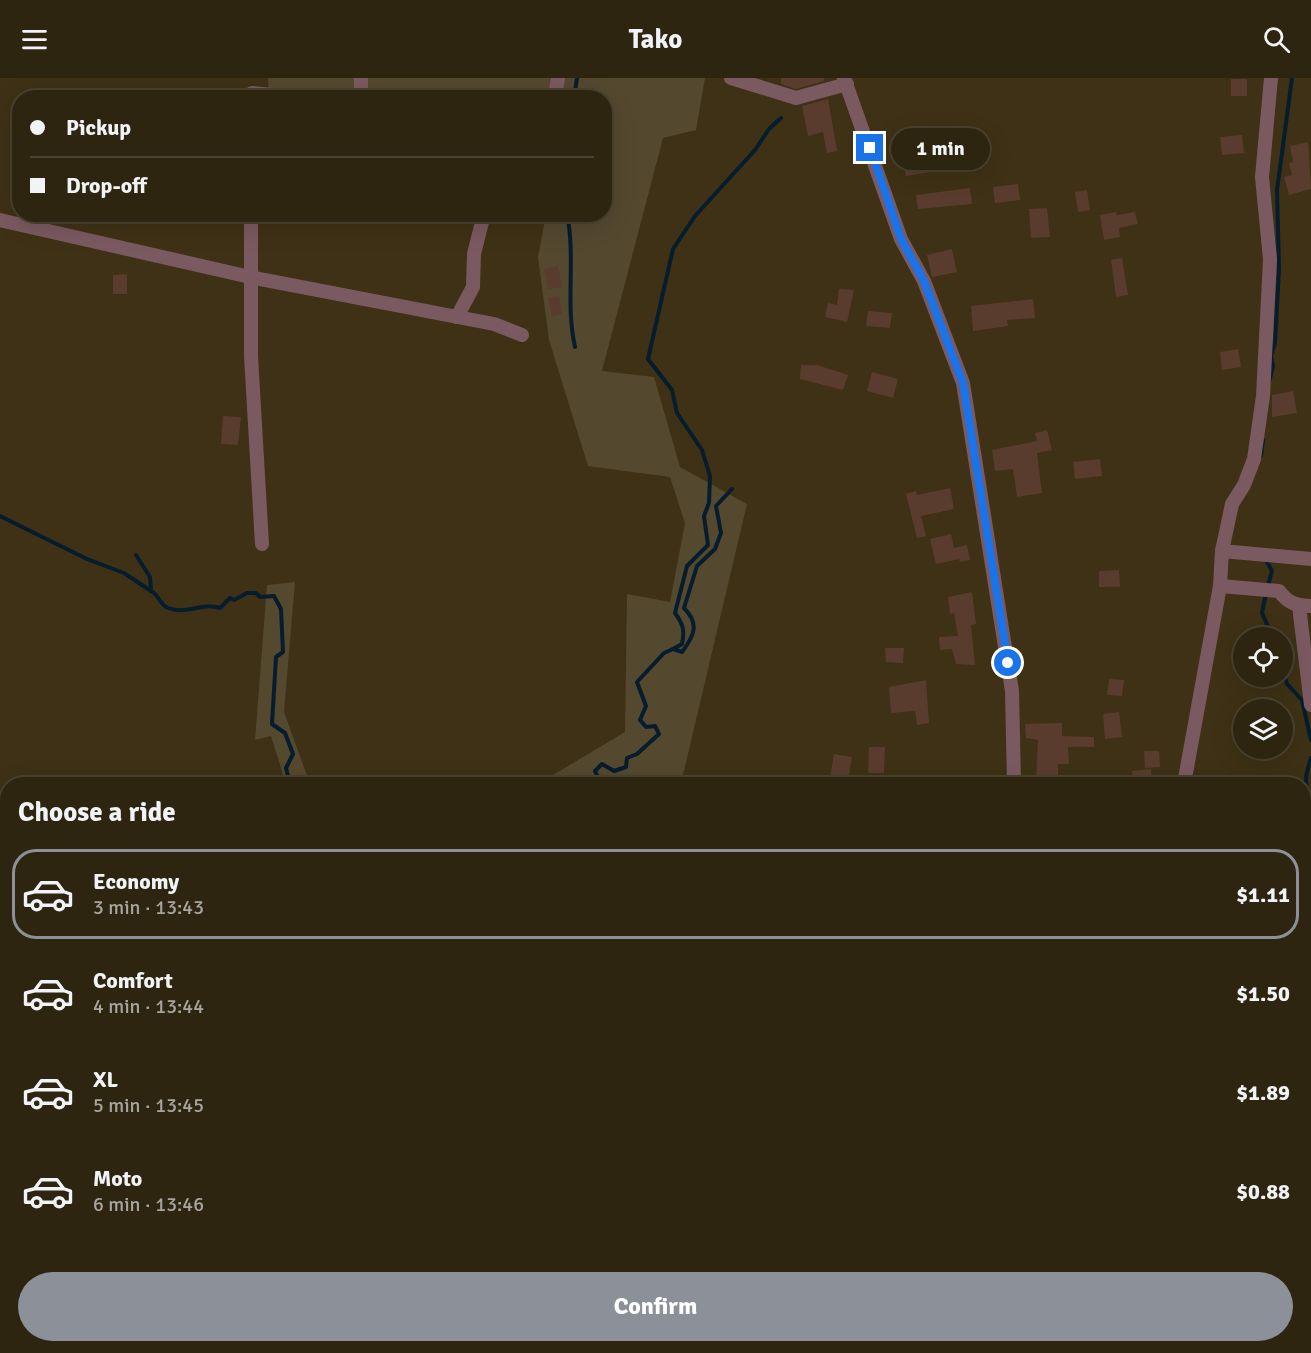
<!DOCTYPE html>
<html lang="en">
<head>
<meta charset="utf-8">
<style>
  :root { --surface:#2e2510; --page:#3a311e; --text:#f1f3f6; --muted:#a7a59f; --line:#494230; --accent:#8c9099 }
  body { margin:0; font-family:Signika,sans-serif; background:var(--page); color:var(--text); height:100vh; display:flex; flex-direction:column; font-size:22px; white-space:nowrap }
  * { box-sizing:border-box; margin:0 }
  p { font-size:20px; color:var(--muted) }
  .icon { flex:none; width:33px; height:33px; fill:none; stroke:currentColor; stroke-width:2; stroke-linecap:round; stroke-linejoin:round }
  .map { position:relative; flex:1; overflow:hidden }
  .panel { position:absolute; left:0px; top:699px; width:1311px; height:576px; display:flex; flex-direction:column; background:var(--surface); border-radius:24px 24px 0 0; box-shadow:0 6px 24px #0002,0 0 0 2px var(--line) }
  .panel>* { flex:none }
  .top-card { position:absolute; left:12px; top:12px; width:600px; height:132px; border-radius:24px; box-shadow:0 6px 24px #0002,0 0 0 2px var(--line); display:grid; align-content:center; height:132px; padding:0 18px; background:var(--surface) }
  .controls { position:absolute; left:1233px; top:549px; display:grid; gap:12px }
  .controls a { display:grid; place-items:center; width:60px; height:60px; border-radius:50%; background:var(--surface); box-shadow:0 6px 24px #0002,0 0 0 2px var(--line); font-size:30px }
  .end { position:absolute; width:27px; height:27px; margin:-14px; border:8px solid #1a73e8; background:#fff; box-shadow:0 0 0 3px #fff }
  .from { border-radius:50% }
  .bubble { position:absolute; height:42px; border-radius:21px; background:var(--surface); box-shadow:0 6px 24px #0002,0 0 0 2px var(--line); font-size:20px; font-weight:700; line-height:42px; text-align:center }
  .top-card b { display:flex; align-items:center; gap:21px; height:57px; font-size:22px }
  .top-card b+b { border-top:2px solid var(--line) }
  .top-card i { width:15px; height:15px; background:var(--text) }
  ul { padding:0; list-style:none }
  li { display:flex; align-items:center; gap:18px; height:90px; margin:0 12px 9px; padding:0 6px; border:3px solid transparent; border-radius:24px }
  li div { flex:1 }
  li b { display:block; font-size:22px }
  li em { font-style:normal; font-weight:700 }
  li.current { border-color:var(--accent) }
  li>.icon { width:54px; height:54px; stroke-width:1.5 }
  h2 { padding:0 18px; font-size:27px; line-height:72px }
  .button { display:flex; gap:12px; margin-top:auto; padding:12px 18px }
  .button a { flex:1; height:69px; border-radius:36px; background:var(--accent); color:#fff; font-size:24px; font-weight:700; line-height:69px; text-align:center }
  header { display:flex; justify-content:space-between; align-items:center; height:78px; padding:0 18px; background:var(--surface); font-size:27px; font-weight:700 }
  .map>svg:first-child { display:block }
</style>
</head>
<body>
<header><svg class="icon" aria-label="menu" viewBox="0 0 24 24"><path d="M4 6h16M4 12h16M4 18h16"/></svg>Tako<svg class="icon" aria-label="search" viewBox="0 0 24 24"><circle cx="10" cy="10" r="6"/><path d="M15 15l6 6"/></svg></header>
<div class="map">
<svg width="1311" height="1275" viewBox="0 0 1311 1275">
  <rect width="100%" height="100%" fill="#3e3115"/>
  <!-- green -->
  <g fill="#54482f">
    <path d="M268,0H705L696,52L663,60L602,293L654,299L680,389L747,426L683,697L670,706H538L625,654L627,516L670,524L685,445L670,399L588,388L549,262L538,179L546,137L604,136V20L269,19Z"/>
    <path d="M295,504L284,634L310,706H286L271,658L255,662L267,507Z"/>
  </g>
  <g fill="none" stroke-linecap="round" stroke-linejoin="round">
    <!-- stream -->
    <g stroke="#061d2e" stroke-width="4">
      <path d="M574,20L577,0"/>
      <path d="M567,136C576,181 565,225 575,269"/>
      <path d="M1269,304L1273,288L1271,278L1275,265L1279,191L1277,112L1292,0"/>
      <path d="M1261,378L1263,362"/>
      <path d="M0,438L87,481L124,495L151,513"/>
      <path d="M136,477L150,499L151,513C159,517 160,527 168,530C188,537 202,524 220,530L230,520L234,522L247,515H256L260,519L274,518L281,531L283,574L276,579L272,646L285,655L293,676L286,690L290,706"/>
      <path d="M1266,482L1272,493L1268,508"/>
      <path d="M1266,515L1262,535L1273,560"/>
      <path d="M673,571L682,566C685,552 683,546 675,535L687,488L708,467L704,438L709,425L710,398L702,372L677,335L672,312L648,281L673,171L695,138L755,72L769,51L781,40"/>
      <path d="M1282,590L1287,606L1302,622L1311,662"/>
      <path d="M1311,680C1306,695 1303,705 1311,719"/>
      <path d="M601,706L595,693L602,686L614,693L626,689L627,680L637,676L659,656L655,648L646,649L640,642L646,628L637,604L664,575L673,571L682,574C694,558 700,546 684,530L697,488L715,471L721,455L716,428L732,411"/>
      <path d="M1304,929L1311,921"/>
      <path d="M318,1268L320,1275"/>
    </g>
    <!-- river -->
    <path stroke="#061d2e" stroke-width="24" d="M0,1079L8,1083"/>
  </g>
  <!-- building -->
  <g fill="#593c2e">
    <path d="M781,0H824V3L796,11L781,6Z"/>
    <rect x="1231" y="1" width="16" height="17"/>
    <path d="M828,21L837,73L827,75L823,54L808,58L802,28Z"/>
    <path d="M932,48L935,62H930L936,93L906,98L902,74L917,72L913,52Z"/>
    <path d="M1242,57L1244,75L1222,77L1220,59Z"/>
    <path d="M1308,64L1311,111L1289,117L1284,99L1292,97L1289,85L1293,84L1290,68Z"/>
    <path d="M1018,106L1020,122L995,125L993,109Z"/>
    <path d="M970,110L972,126L918,131L916,117Z"/>
    <path d="M1087,112L1090,132L1078,134L1075,114Z"/>
    <path d="M1047,130L1050,159L1031,160L1029,131Z"/>
    <path d="M1116,134L1117,137L1135,134L1138,146L1119,150L1120,159L1104,162L1100,137Z"/>
    <path d="M952,171L957,194L932,199L927,177Z"/>
    <path d="M1122,180L1128,217L1116,219L1111,182Z"/>
    <path d="M558,188L562,209L548,211L544,191Z"/>
    <path d="M127,196V216H113V197Z"/>
    <path d="M839,211L854,212L847,244L825,239L828,225L837,227Z"/>
    <path d="M559,218L562,236L552,238L548,220Z"/>
    <path d="M1033,221L1035,240L1007,242L1008,248L973,253L971,228Z"/>
    <path d="M868,233L892,235L890,250L866,248Z"/>
    <path d="M1238,271L1241,289L1222,292L1220,274Z"/>
    <path d="M801,287H817L848,297L843,312L800,301Z"/>
    <path d="M872,294L898,301L893,320L867,313Z"/>
    <path d="M1293,313L1297,335L1272,339V317Z"/>
    <path d="M223,338L241,339L238,367L221,366Z"/>
    <path d="M1047,352L1052,372L1037,375L1042,415L1017,419L1013,391L995,393L992,372L1037,363L1035,355Z"/>
    <path d="M1100,381L1102,398L1075,401L1073,384Z"/>
    <path d="M950,410L954,431L921,438L926,458L917,460L906,416L916,413L917,417Z"/>
    <path d="M951,456L954,470L967,467L970,482L960,484L959,481L936,486L930,461Z"/>
    <path d="M1119,492L1120,509H1099V493Z"/>
    <path d="M972,514L976,546L971,547L975,587L956,586L952,571L940,572L939,559L958,558L954,535L950,536L948,519Z"/>
    <path d="M885,570H904L903,585L886,584Z"/>
    <path d="M1109,601L1124,602L1122,618L1107,617Z"/>
    <path d="M926,602L929,645L917,647L915,633L891,635L889,609Z"/>
    <path d="M1119,634L1122,659L1105,661L1103,636Z"/>
    <path d="M1062,645V658L1094,659V669H1068L1069,686H1058V702H1036L1038,662L1026,660L1025,646Z"/>
    <path d="M869,669H885L884,695H868Z"/>
    <path d="M1144,673H1159L1160,689L1145,690Z"/>
    <path d="M834,676L852,679L848,702L830,699Z"/>
    <path d="M1151,691L1152,706H1133L1132,693Z"/>
  </g>
  <g fill="none" stroke-linecap="round" stroke-linejoin="round">
    <!-- minor -->
    <g stroke="#7b5960" stroke-width="14">
      <path d="M361,0V20"/>
      <path d="M731,0L796,20L847,6"/>
      <path d="M844,0L901,161L924,203L963,305L1012,613L1014,706"/>
      <path d="M252,15L307,20"/>
      <path d="M555,20L558,0"/>
      <path d="M251,136V278L262,466"/>
      <path d="M0,142L250,199L494,246L522,257"/>
      <path d="M457,239L473,209L474,176L484,136"/>
      <path d="M1222,473L1311,481"/>
      <path d="M1220,508L1279,513C1288,525 1296,528 1311,528"/>
      <path d="M1299,528L1311,627"/>
      <path d="M1184,706L1220,508L1222,473L1232,426L1244,407L1254,381L1263,318L1270,181L1262,99L1271,0"/>
      <path d="M1304,1066L1311,1038"/>
      <path d="M1304,1221L1311,1222"/>
      <path d="M1212,1268L1216,1275"/>
      <path d="M80,1275L101,1268"/>
      <path d="M1022,1275L1023,1268"/>
      <path d="M1256,1275L1259,1268"/>
    </g>
  </g>
  <g fill="none" stroke-linecap="round" stroke-linejoin="round">
    <!-- route -->
    <path stroke="#1a73e8" stroke-width="8" d="M870,70L901,161L924,203L963,305L1008,585"/>
  </g>
</svg>
<div class="controls">
<a><svg class="icon" aria-label="locate" viewBox="0 0 24 24"><circle cx="12" cy="12" r="6"/><path d="M12 2v4M12 18v4M2 12h4M18 12h4"/></svg></a>
<a><svg class="icon" aria-label="layers" viewBox="0 0 24 24"><path d="M12 4l9 5-9 5-9-5zM3 14l9 5 9-5"/></svg></a>
</div>
<i class="end from" style="left:1008px;top:585px"></i>
<i class="end" style="left:870px;top:70px"></i>
<div class="bubble" style="left:891px;top:50px;width:99px">1 min</div>
<div class="top-card">
<b><i class="from"></i>Pickup</b>
<b><i></i>Drop-off</b>
</div>
<section class="panel">
<h2>Choose a ride</h2>
<ul>
<li class="current"><svg class="icon" aria-label="car" viewBox="0 0 24 24"><path d="M5 17H2v-5l4-1 3-4h7l3 4 3 1v5h-3M9 17h6M6 11h13"/><circle cx="7" cy="17" r="2"/><circle cx="17" cy="17" r="2"/></svg><div><b>Economy</b><p>3 min · 13:43</p></div><em>$1.11</em></li>
<li><svg class="icon" aria-label="car" viewBox="0 0 24 24"><path d="M5 17H2v-5l4-1 3-4h7l3 4 3 1v5h-3M9 17h6M6 11h13"/><circle cx="7" cy="17" r="2"/><circle cx="17" cy="17" r="2"/></svg><div><b>Comfort</b><p>4 min · 13:44</p></div><em>$1.50</em></li>
<li><svg class="icon" aria-label="car" viewBox="0 0 24 24"><path d="M5 17H2v-5l4-1 3-4h7l3 4 3 1v5h-3M9 17h6M6 11h13"/><circle cx="7" cy="17" r="2"/><circle cx="17" cy="17" r="2"/></svg><div><b>XL</b><p>5 min · 13:45</p></div><em>$1.89</em></li>
<li><svg class="icon" aria-label="car" viewBox="0 0 24 24"><path d="M5 17H2v-5l4-1 3-4h7l3 4 3 1v5h-3M9 17h6M6 11h13"/><circle cx="7" cy="17" r="2"/><circle cx="17" cy="17" r="2"/></svg><div><b>Moto</b><p>6 min · 13:46</p></div><em>$0.88</em></li>
</ul>
<div class="button"><a>Confirm</a></div>
</section>
</div>
</body>
</html>
